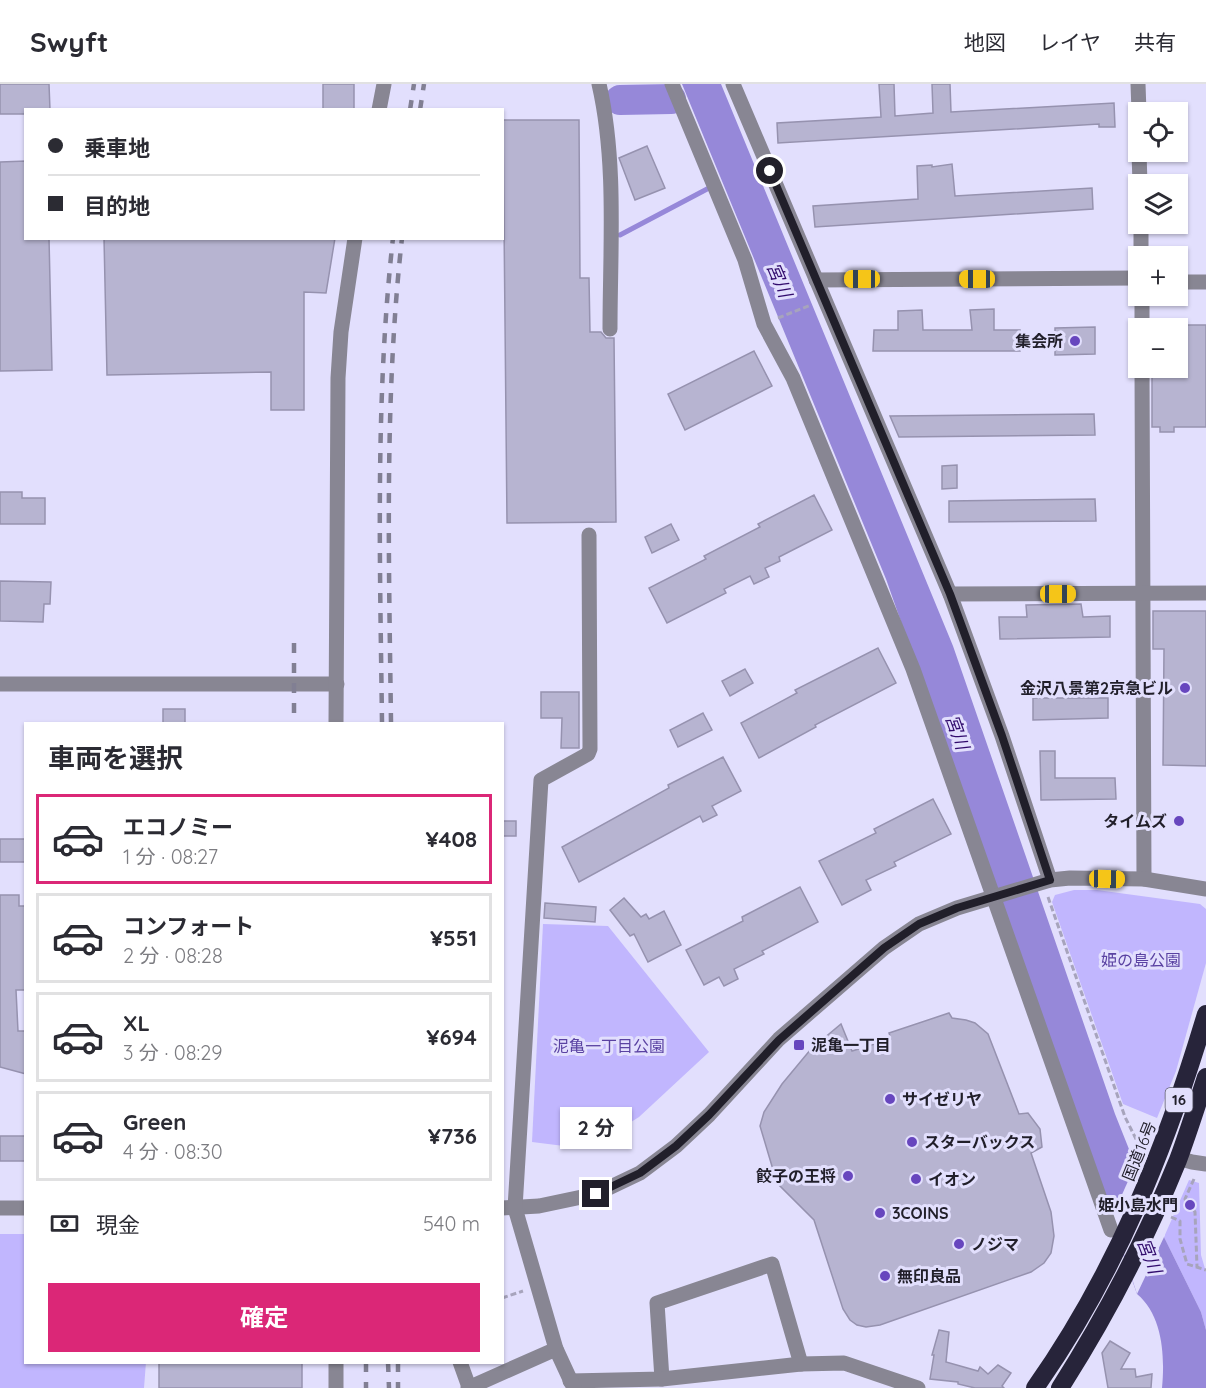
<!DOCTYPE html>
<html lang="ja">
<head>
<meta charset="utf-8">
<style>
  :root { --surface:#fff; --page:#f2f2f3; --text:#2b2b33; --muted:#7c7c81; --line:#e1e1e2; --accent:#db2777 }
  body { margin:0; font-family:Quicksand,"Noto Sans JP",sans-serif; background:var(--page); color:var(--text); height:100vh; display:flex; flex-direction:column; font-size:22px; white-space:nowrap }
  * { box-sizing:border-box; margin:0 }
  p { font-size:20px; color:var(--muted) }
  .icon { flex:none; width:33px; height:33px; fill:none; stroke:currentColor; stroke-width:2; stroke-linecap:round; stroke-linejoin:round }
  .map { position:relative; flex:1; overflow:hidden }
  .side { position:absolute; left:24px; top:638px; width:480px; height:642px; display:flex; flex-direction:column; background:var(--surface); border-radius:0px; box-shadow:0 2px 4px #0004 }
  .side>* { flex:none }
  .banner { position:absolute; left:24px; top:24px; width:480px; height:132px; border-radius:0px; box-shadow:0 2px 4px #0004; display:grid; align-content:center; height:132px; padding:0 24px; background:var(--surface) }
  .tools { position:absolute; left:1128px; top:18px; display:grid; gap:12px }
  .tools a { display:grid; place-items:center; width:60px; height:60px; border-radius:0px; background:var(--surface); box-shadow:0 2px 4px #0004; font-size:30px }
  .end { position:absolute; width:27px; height:27px; margin:-14px; border:8px solid #211f2a; background:#fff; box-shadow:0 0 0 3px #fff }
  .from { border-radius:50% }
  .bubble { position:absolute; height:42px; border-radius:0px; background:var(--surface); box-shadow:0 2px 4px #0004; font-size:20px; font-weight:700; line-height:42px; text-align:center }
  .car { position:absolute; width:18px; height:36px; margin:-18px -9px; border-radius:8px; box-shadow:0 0 4px 2px #0007; background:linear-gradient(#f5c518 24%,#345 0 40%,#f5c518 0 76%,#345 0 86%,#f5c518 0) }
  .banner b { display:flex; align-items:center; gap:21px; height:57px; font-size:22px }
  .banner b+b { border-top:2px solid var(--line) }
  .banner i { width:15px; height:15px; background:var(--text) }
  ul { padding:0; list-style:none }
  li { display:flex; align-items:center; gap:18px; height:90px; margin:0 12px 9px; padding:0 12px; border:3px solid var(--line); border-radius:0px }
  li div { flex:1 }
  li b { display:block; font-size:22px }
  li em { font-style:normal; font-weight:700 }
  li.selected { border-color:var(--accent) }
  li>.icon { width:54px; height:54px; stroke-width:1.5 }
  h2 { padding:0 24px; font-size:27px; line-height:72px }
  .pay { display:flex; align-items:center; gap:15px; height:66px; padding:0 24px; font-size:22px }
  .pay p { margin-inline-start:auto }
  .primary-button { display:flex; gap:12px; margin-top:auto; padding:12px 24px }
  .primary-button a { flex:1; height:69px; border-radius:0px; background:var(--accent); color:#fff; font-size:24px; font-weight:700; line-height:69px; text-align:center }
  header { display:flex; align-items:center; gap:36px; box-sizing:border-box; height:84px; padding:0 30px; background:var(--surface); border-bottom:2px solid var(--line) }
  header strong { font-size:28px }
  nav { display:flex; gap:33px; margin-inline-start:auto; font-size:21px }
  .map>svg:first-child { display:block }
</style>
</head>
<body>
<header>
<strong>Swyft</strong>
<nav><a>地図</a><a>レイヤ</a><a>共有</a></nav>
</header>
<div class="map">
<svg width="1206" height="1304" viewBox="0 0 1206 1304">
  <rect width="100%" height="100%" fill="#e2dffd"/>
  <!-- green -->
  <g fill="#c1b6fe">
    <path d="M1074,806H1097L1200,820L1206,825V879L1176,987L1157,1034L1123,1020L1052,818L1055,811Z"/>
    <path d="M543,840L608,842L709,968L639,1033L588,1065L532,1058Z"/>
    <path d="M1189,1096L1199,1099L1201,1171L1206,1188V1246L1201,1228L1164,1153Z"/>
    <path d="M0,1150H25L26,1278H146L144,1304H0Z"/>
  </g>
  <!-- water -->
  <path fill="#9688d9" d="M682,0H721L953,562L1115,1030L1164,1153L1201,1228L1206,1246V1304H1162C1165,1272 1163,1232 1137,1210L886,495Z"/>
  <!-- pier -->
  <path fill="#e2dffd" d="M1137,1077L1165,1151L1137,1210L1112,1133Z"/>
  <g fill="none" stroke-linecap="round" stroke-linejoin="round">
    <!-- stream -->
    <path stroke="#9688d9" stroke-width="5" d="M620,151L709,104"/>
    <!-- river -->
    <path stroke="#9688d9" stroke-width="30" d="M620,16L671,15"/>
  </g>
  <!-- building -->
  <g fill="#b7b4d1" stroke="#9692af" stroke-width="1.5">
    <path d="M0,0H49L50,26H26V30H0Z"/>
    <rect x="323" y="0" width="31" height="26"/>
    <path d="M879,0H894L895,32L933,29L932,0H950L951,28L1114,19L1115,43H1099V40L778,59L777,39L881,33Z"/>
    <path d="M503,36H579L580,194H589L590,248H601L606,254H614L616,438L507,439Z"/>
    <path d="M647,62L665,104L635,116L619,74Z"/>
    <path d="M26,77V154H49L52,286L0,287V78Z"/>
    <path d="M952,80L955,112L1092,104L1093,125L815,143L813,122L918,115L917,82L932,81V83Z"/>
    <path d="M104,154H335L326,209L304,208V326H271V288L107,291Z"/>
    <path d="M994,225V246H1020V267H873L874,246H898V227L922,226L923,246H972L970,226Z"/>
    <path d="M1178,241H1206V343H1174V348H1160V343H1152V284H1178Z"/>
    <path d="M1095,243V270L1055,271V244Z"/>
    <path d="M754,267L772,302L685,346L668,310Z"/>
    <path d="M1094,330L1095,351L899,353L890,332Z"/>
    <path d="M957,381V404L942,405V382Z"/>
    <path d="M0,408H22V414H45V440H0Z"/>
    <path d="M814,411L832,446L779,473L780,477L765,484L769,493L754,500L750,492L724,505L726,509L667,539L649,504L706,475L704,472L760,443L758,440Z"/>
    <path d="M1095,415L1096,437L949,438V417Z"/>
    <path d="M671,440L679,456L652,469L645,453Z"/>
    <path d="M0,497L51,498L50,520H44L43,538L0,537Z"/>
    <path d="M1081,520L1083,533L1110,532V553L1000,555L999,533H1027L1026,521Z"/>
    <path d="M1153,527H1206V682L1163,681L1164,565H1153Z"/>
    <path d="M878,564L896,599L815,641L816,643L759,674L741,639L797,609L795,606Z"/>
    <path d="M745,585L753,599L730,612L722,597Z"/>
    <path d="M541,608H579V664H561L562,634H541Z"/>
    <path d="M1033,614H1108V634L1033,636Z"/>
    <rect x="163" y="625" width="22" height="14"/>
    <path d="M703,629L712,646L678,663L670,646Z"/>
    <path d="M1040,667H1055V694H1115L1116,715L1041,716Z"/>
    <path d="M723,673L741,707L712,722L717,731L703,738L700,732L579,798L562,763L669,704L668,701Z"/>
    <path d="M933,715L951,750L894,778L896,782L866,796L871,806L842,821L819,777L876,749L874,745Z"/>
    <rect x="502" y="737" width="14" height="15"/>
    <rect x="0" y="755" width="26" height="23"/>
    <path d="M800,803L818,838L762,867L764,870L734,885L738,895L724,902L719,893L704,901L686,866L743,837L742,833Z"/>
    <path d="M0,811H19V822H26V906H16L18,947H26V990L0,983Z"/>
    <path d="M624,814L641,833L646,830L649,835L664,827L681,861L648,878L634,850L630,852L610,826Z"/>
    <path d="M545,819L596,823L595,838L544,834Z"/>
    <path d="M949,929L952,934L966,936L975,939L988,950L1019,1030L1028,1029L1040,1045L1042,1063L1031,1069L1051,1128L1054,1152L1051,1169L1044,1179L1031,1188L880,1241L866,1243L857,1241L850,1236L843,1225L814,1136L777,1099L760,1042L764,1028L782,1000L811,965L841,940L852,967L891,955L889,949Z"/>
    <rect x="0" y="1052" width="26" height="25"/>
    <path d="M939,1246L949,1248L946,1278L978,1287L980,1283L988,1290L998,1281L1011,1289L1002,1302L1004,1304H975L958,1300V1298L930,1295L934,1271H932Z"/>
    <path d="M1110,1257L1130,1269L1121,1285H1135L1136,1293L1152,1290L1151,1304H1108L1102,1269Z"/>
    <rect x="159" y="1278" width="143" height="26"/>
  </g>
  <g fill="none" stroke-linecap="round" stroke-linejoin="round">
    <!-- path -->
    <g stroke="#a7a4bc" stroke-width="3" stroke-dasharray="6 3" stroke-linecap="butt">
      <path d="M778,234L811,221"/>
      <path d="M1048,813L1125,1033L1141,1065"/>
      <path d="M1194,1095L1185,1115L1195,1128L1197,1183"/>
      <path d="M1171,1133L1180,1137V1155L1187,1180L1206,1186"/>
      <path d="M502,1214L523,1207"/>
    </g>
    <!-- minor -->
    <g stroke="#888693" stroke-width="15">
      <path d="M599,0C617,78 610,166 610,245"/>
      <path d="M672,0L745,176L764,240L793,294L913,585L1111,1146"/>
      <path d="M733,0L950,510L1002,652L1050,796"/>
      <path d="M1138,0L1139,28"/>
      <path d="M379,26L384,0"/>
      <path d="M1139,68L1140,100"/>
      <path d="M1141,140V172"/>
      <path d="M816,196L1138,194"/>
      <path d="M1178,198H1206"/>
      <path d="M1142,212V244"/>
      <path d="M1142,284L1144,795"/>
      <path d="M950,510L1206,509"/>
      <path d="M0,600H337"/>
      <path d="M336,639L338,294L341,248L355,154"/>
      <path d="M1178,1074L1192,1078L1206,1080"/>
      <path d="M0,1124H26"/>
      <path d="M502,1124L539,1122L596,1110L640,1089L676,1062L709,1031L779,955L884,864L919,840L957,824L1050,796L1070,794L1144,795L1206,805"/>
      <path d="M336,1278V1304"/>
      <path d="M460,1278L469,1303"/>
      <path d="M662,1295L657,1219L772,1180L801,1280"/>
      <path d="M570,1297L662,1295L801,1280L844,1279L918,1304"/>
      <path d="M468,1304L556,1265"/>
      <path d="M574,1304L556,1265L515,1124L541,696L588,670L590,665L589,451"/>
    </g>
    <!-- highway -->
    <g stroke="#27243a" stroke-width="18">
      <path d="M1035,1304C1116,1189 1166,1064 1206,930"/>
      <path d="M1060,1304C1106,1232 1146,1155 1178,1076C1188,1049 1197,1021 1206,993"/>
    </g>
    <!-- rail -->
    <g stroke="#817f93" stroke-width="4.5" stroke-dasharray="10 10" stroke-linecap="butt">
      <path d="M410,26L414,0"/>
      <path d="M420,26L424,0"/>
      <path d="M294,559V639"/>
      <path d="M382,639C380,478 375,315 393,154"/>
      <path d="M391,639C389,478 384,315 402,154"/>
      <path d="M366,1278V1304"/>
      <path d="M388,1278L389,1304"/>
      <path d="M398,1278V1304"/>
    </g>
  </g>
  <g fill="none" stroke-linecap="round" stroke-linejoin="round">
    <!-- route -->
    <path stroke="#211f2a" stroke-width="8" d="M596,1110L640,1089L676,1062L709,1031L779,956L884,864L919,840L957,824L1050,796L1002,652L950,510L770,87"/>
  </g>
  <!-- markers -->
  <g fill="#6746be" stroke="#e2dffd" stroke-width="2">
    <circle cx="1075" cy="257" r="6"/>
    <circle cx="1185" cy="604" r="6"/>
    <circle cx="1179" cy="737" r="6"/>
    <rect x="793" y="955" width="12" height="12" rx="3"/>
    <circle cx="890" cy="1015" r="6"/>
    <circle cx="912" cy="1058" r="6"/>
    <circle cx="848" cy="1092" r="6"/>
    <circle cx="916" cy="1095" r="6"/>
    <circle cx="1190" cy="1121" r="6"/>
    <circle cx="880" cy="1129" r="6"/>
    <circle cx="959" cy="1160" r="6"/>
    <circle cx="885" cy="1192" r="6"/>
  </g>
  <g text-anchor="middle" stroke-width="6" stroke-linejoin="round" paint-order="stroke">
    <!-- shield labels -->
    <rect fill="#e2dffd" stroke="#5b5969" stroke-width="1.5" x="1165.5" y="1004" width="27" height="24" rx="4.5"/>
    <g font-size="15" font-weight="bold" fill="#211f2a">
      <text x="1179" y="1021">16</text>
    </g>
    <!-- poi labels -->
    <g font-size="16" font-weight="bold" fill="#211f2a" stroke="#e2dffd" text-anchor="start">
      <text x="1063" y="263" text-anchor="end">集会所</text>
      <text x="1173" y="610" text-anchor="end">金沢八景第2京急ビル</text>
      <text x="1167" y="743" text-anchor="end">タイムズ</text>
      <text x="811" y="967">泥亀一丁目</text>
      <text x="902" y="1021">サイゼリヤ</text>
      <text x="924" y="1064">スターバックス</text>
      <text x="836" y="1098" text-anchor="end">餃子の王将</text>
      <text x="928" y="1101">イオン</text>
      <text x="1178" y="1127" text-anchor="end">姫小島水門</text>
      <text x="892" y="1135">3COINS</text>
      <text x="971" y="1166">ノジマ</text>
      <text x="897" y="1198">無印良品</text>
    </g>
    <!-- park labels -->
    <g font-size="16" fill="#5a42a2" stroke="#e2dffd">
      <text x="1141" y="882">姫の島公園</text>
      <text x="609" y="968">泥亀一丁目公園</text>
    </g>
    <!-- street labels -->
    <g font-size="16" fill="#211f2a" stroke="#e2dffd">
      <text transform="translate(1139 1067) rotate(-68)" y="6">国道16号</text>
    </g>
    <!-- water labels -->
    <g font-size="18" font-style="italic" fill="#310b6d" stroke="#e2dffd">
      <text transform="translate(779 196) rotate(67)" y="6">宮川</text>
      <text transform="translate(957 648) rotate(70)" y="6">宮川</text>
      <text transform="translate(1149 1172) rotate(69)" y="6">宮川</text>
    </g>
  </g>
</svg>
<div class="tools">
<a><svg class="icon" aria-label="locate" viewBox="0 0 24 24"><circle cx="12" cy="12" r="6"/><path d="M12 2v4M12 18v4M2 12h4M18 12h4"/></svg></a>
<a><svg class="icon" aria-label="layers" viewBox="0 0 24 24"><path d="M12 4l9 5-9 5-9-5zM3 14l9 5 9-5"/></svg></a>
<a>+</a>
<a>−</a>
</div>
<i class="end from" style="left:770px;top:87px"></i>
<i class="end" style="left:596px;top:1110px"></i>
<div class="bubble" style="left:560px;top:1023px;width:72px">2 分</div>
<i class="car" style="left:862px;top:195px;rotate:270deg"></i>
<i class="car" style="left:977px;top:195px;rotate:270deg"></i>
<i class="car" style="left:1058px;top:510px;rotate:90deg"></i>
<i class="car" style="left:1107px;top:795px;rotate:91deg"></i>
<div class="banner">
<b><i class="from"></i>乗車地</b>
<b><i></i>目的地</b>
</div>
<section class="side">
<h2>車両を選択</h2>
<ul>
<li class="selected"><svg class="icon" aria-label="car" viewBox="0 0 24 24"><path d="M5 17H2v-5l4-1 3-4h7l3 4 3 1v5h-3M9 17h6M6 11h13"/><circle cx="7" cy="17" r="2"/><circle cx="17" cy="17" r="2"/></svg><div><b>エコノミー</b><p>1 分 · 08:27</p></div><em>¥408</em></li>
<li><svg class="icon" aria-label="car" viewBox="0 0 24 24"><path d="M5 17H2v-5l4-1 3-4h7l3 4 3 1v5h-3M9 17h6M6 11h13"/><circle cx="7" cy="17" r="2"/><circle cx="17" cy="17" r="2"/></svg><div><b>コンフォート</b><p>2 分 · 08:28</p></div><em>¥551</em></li>
<li><svg class="icon" aria-label="car" viewBox="0 0 24 24"><path d="M5 17H2v-5l4-1 3-4h7l3 4 3 1v5h-3M9 17h6M6 11h13"/><circle cx="7" cy="17" r="2"/><circle cx="17" cy="17" r="2"/></svg><div><b>XL</b><p>3 分 · 08:29</p></div><em>¥694</em></li>
<li><svg class="icon" aria-label="car" viewBox="0 0 24 24"><path d="M5 17H2v-5l4-1 3-4h7l3 4 3 1v5h-3M9 17h6M6 11h13"/><circle cx="7" cy="17" r="2"/><circle cx="17" cy="17" r="2"/></svg><div><b>Green</b><p>4 分 · 08:30</p></div><em>¥736</em></li>
</ul>
<div class="pay"><svg class="icon" aria-label="cash" viewBox="0 0 24 24"><path d="M3 7h18v10H3z"/><circle cx="12" cy="12" r="2"/></svg>現金<p>540 m</p></div>
<div class="primary-button"><a>確定</a></div>
</section>
</div>
</body>
</html>
